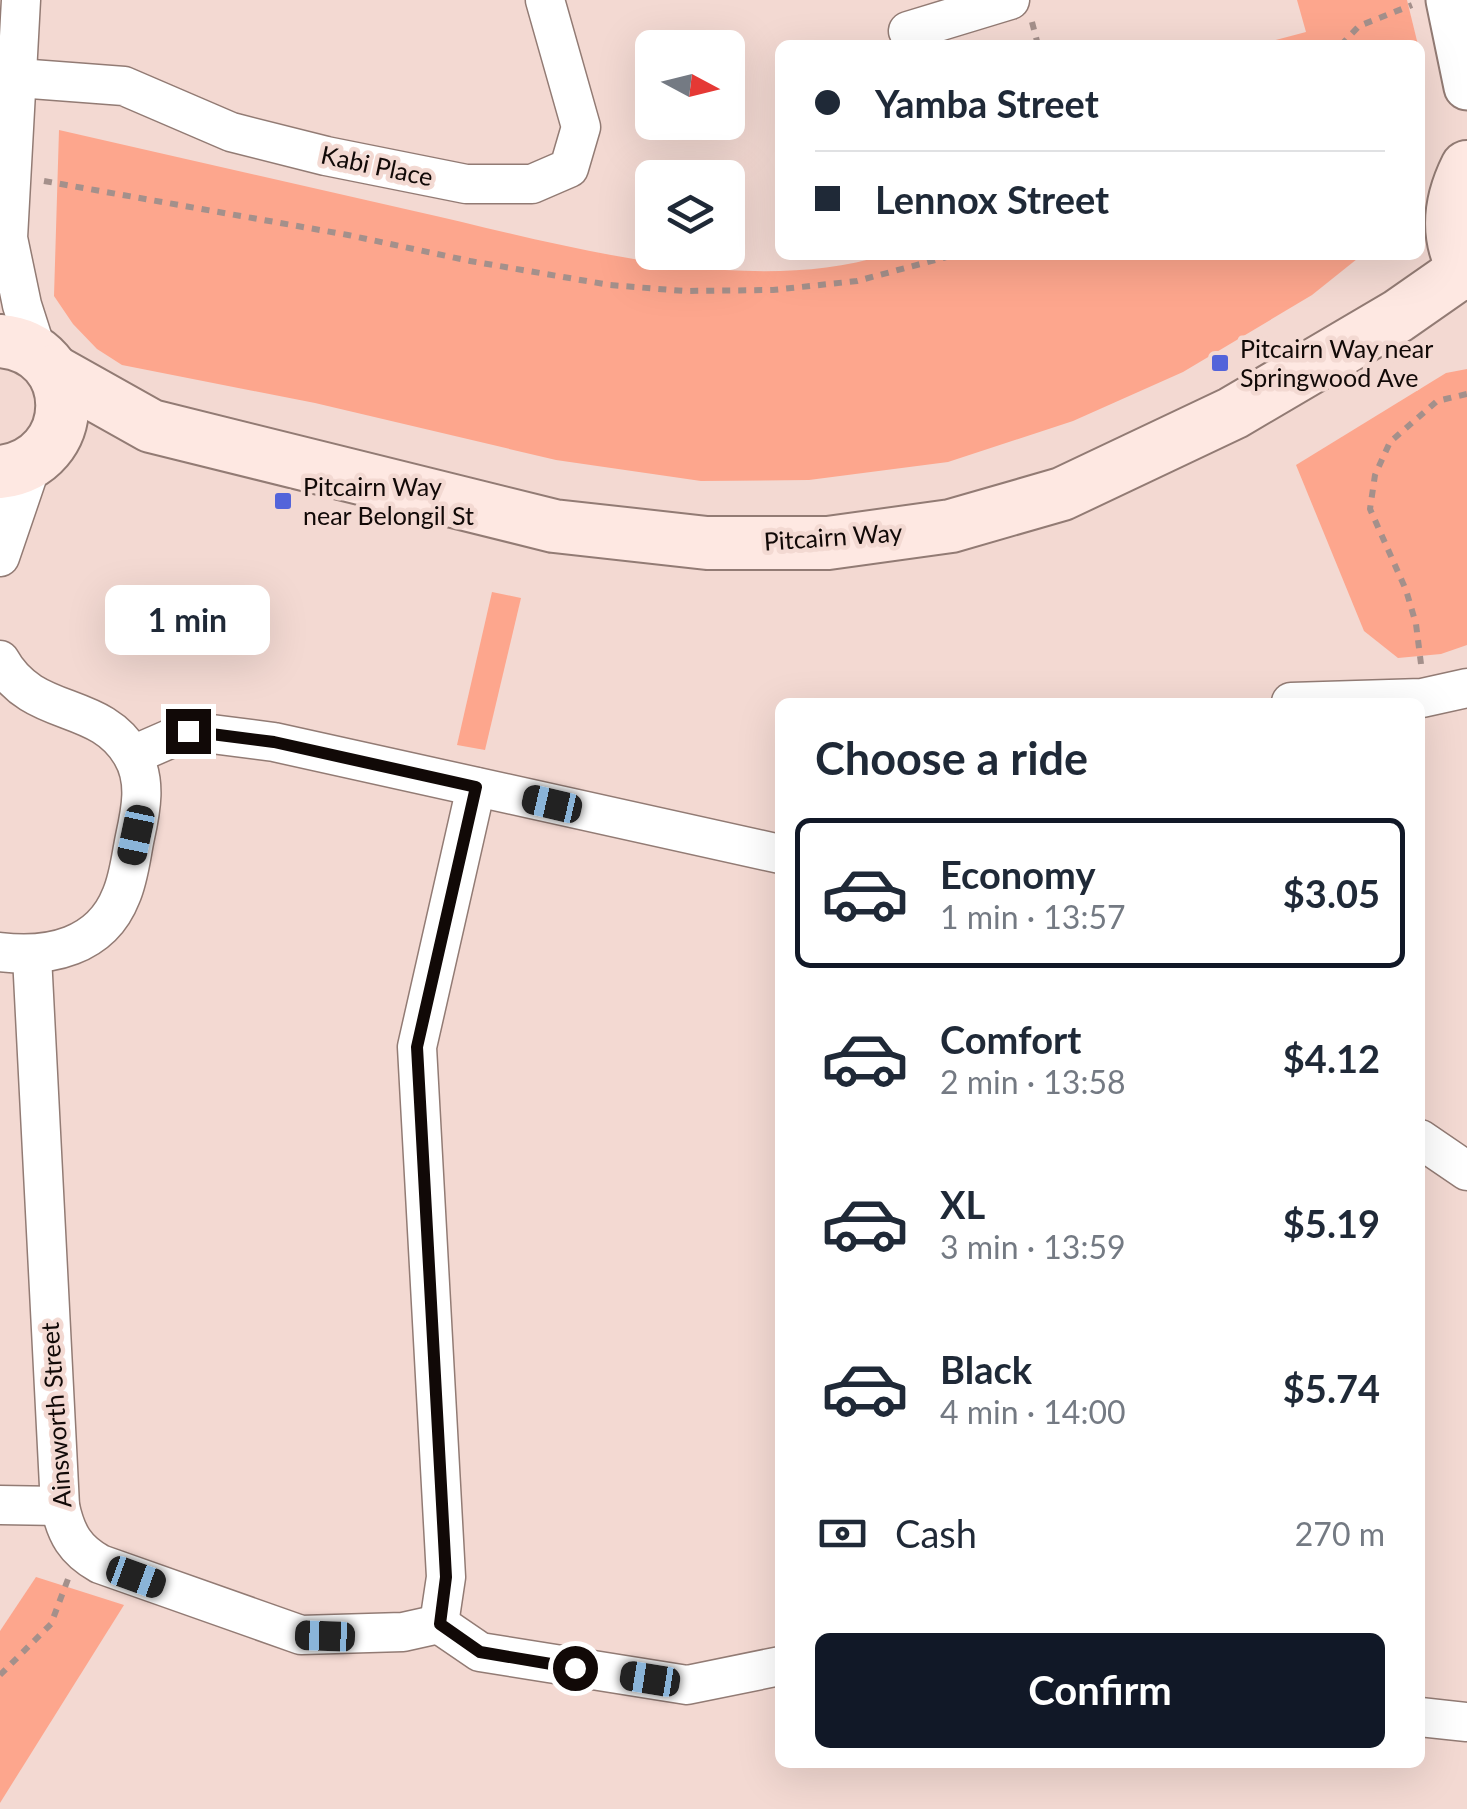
<!DOCTYPE html>
<html lang="en">
<head>
<meta charset="utf-8">
<style>
  :root { --surface:#fff; --page:#f6f6f7; --text:#1f2937; --muted:#747a83; --line:#e0e1e3; --accent:#111827 }
  body { margin:0; font-family:Lato,sans-serif; background:var(--page); color:var(--text); height:100vh; display:flex; flex-direction:column; font-size:38px; white-space:nowrap }
  * { box-sizing:border-box; margin:0 }
  p { font-size:32px; color:var(--muted) }
  .icon { flex:none; width:55px; height:55px; fill:none; stroke:currentColor; stroke-width:2; stroke-linecap:round; stroke-linejoin:round }
  .map { position:relative; flex:1; overflow:hidden }
  .drawer { position:absolute; left:775px; top:698px; width:650px; height:1070px; display:flex; flex-direction:column; background:var(--surface); border-radius:15px; box-shadow:0 10px 40px #0002 }
  .drawer>* { flex:none }
  .guide { position:absolute; left:775px; top:40px; width:650px; height:220px; border-radius:15px; box-shadow:0 10px 40px #0002; display:grid; align-content:center; height:220px; padding:0 40px; background:var(--surface) }
  .needle { width:65px; rotate:97deg }
  .buttons { position:absolute; left:635px; top:30px; display:grid; gap:20px }
  .buttons a { display:grid; place-items:center; width:110px; height:110px; border-radius:15px; background:var(--surface); box-shadow:0 10px 40px #0002; font-size:50px }
  .end { position:absolute; width:45px; height:45px; margin:-22px; border:12px solid #110907; background:#fff; box-shadow:0 0 0 5px #fff }
  .from { border-radius:50% }
  .bubble { position:absolute; height:70px; border-radius:15px; background:var(--surface); box-shadow:0 10px 40px #0002; font-size:32px; font-weight:700; line-height:70px; text-align:center }
  .car { position:absolute; width:30px; height:60px; margin:-30px -15px; border-radius:12px; box-shadow:0 0 8px 2px #0007; background:linear-gradient(#222 24%,#8ab4d8 0 40%,#222 0 76%,#8ab4d8 0 86%,#222 0) }
  .guide b { display:flex; align-items:center; gap:35px; height:95px; font-size:38px }
  .guide b+b { border-top:2px solid var(--line) }
  .guide i { width:25px; height:25px; background:var(--text) }
  ul { padding:0; list-style:none }
  li { display:flex; align-items:center; gap:30px; height:150px; margin:0 20px 15px; padding:0 20px; border:5px solid transparent; border-radius:15px }
  li div { flex:1 }
  li b { display:block; font-size:38px }
  li em { font-style:normal; font-weight:700 }
  li.active { border-color:var(--accent) }
  li>.icon { width:90px; height:90px; stroke-width:1.5 }
  h2 { padding:0 40px; font-size:45px; line-height:120px }
  .pay { display:flex; align-items:center; gap:25px; height:110px; padding:0 40px; font-size:38px }
  .pay p { margin-inline-start:auto }
  .primary-button { display:flex; gap:20px; margin-top:auto; padding:20px 40px }
  .primary-button a { flex:1; height:115px; border-radius:15px; background:var(--accent); color:#fff; font-size:40px; font-weight:700; line-height:115px; text-align:center }
  .map>svg:first-child { display:block }
</style>
</head>
<body>
<div class="map">
<svg width="1467" height="1809" viewBox="0 0 1467 1809">
  <rect width="100%" height="100%" fill="#f3d9d2"/>
  <!-- green -->
  <g fill="#fda68d">
    <path d="M1297,0H1407L1418,45H1257L1306,32Z"/>
    <path d="M59,130C177,157 296,184 414,211C557,243 741,299 885,255H1362L1312,295L1183,372L1073,421L948,462L809,480L701,481L556,460L315,403L122,365L97,349L73,324L54,296Z"/>
    <path d="M1467,369V645L1441,654L1398,658L1364,631L1296,465L1446,373Z"/>
    <path d="M492,592L521,598L485,750L457,745Z"/>
    <path d="M36,1577L124,1605L0,1803V1631Z"/>
  </g>
  <g fill="none" stroke-linecap="round" stroke-linejoin="round">
    <!-- minor casing -->
    <g stroke="#927b74" stroke-width="41">
      <g id="minor">
        <path d="M21,0L8,238L22,305L38,355"/>
        <path d="M908,31L1010,0"/>
        <path d="M18,78L124,86L231,132L326,156L466,184H532L569,168L581,127L545,0"/>
        <path d="M0,557L32,463"/>
        <path d="M0,660C33,720 100,699 132,755C147,780 141,810 135,837C131,856 129,878 121,896C101,947 49,958 0,952"/>
        <path d="M1291,702L1422,698L1467,688"/>
        <path d="M133,755L188,731L274,742L780,854"/>
        <path d="M32,956L60,1506C66,1534 75,1550 100,1564L301,1635L403,1632L439,1624"/>
        <path d="M1420,1139L1467,1171"/>
        <path d="M0,1505L60,1506"/>
        <path d="M439,1624L446,1577L417,1047L476,787"/>
        <path d="M439,1624L480,1652L687,1685L780,1666"/>
        <path d="M1420,1717L1467,1722"/>
      </g>
    </g>
    <!-- tertiary casing -->
    <g stroke="#927b74" stroke-width="49">
      <path id="tertiary" d="M1449,0L1467,87"/>
    </g>
    <!-- secondary casing -->
    <g stroke="#927b74" stroke-width="56">
      <g id="secondary">
        <path d="M1467,167C1449,203 1445,238 1467,274"/>
        <path d="M0,341C83,348 83,462 0,472"/>
        <path d="M53,371L151,426L554,526L707,543H828L951,526L1062,494L1233,413L1398,316L1464,270"/>
      </g>
    </g>
    <!-- path -->
    <g stroke="#a4908b" stroke-width="6" stroke-dasharray="8 8" stroke-linecap="butt">
      <path d="M1032,22L1038,45"/>
      <path d="M1341,45L1359,26L1412,5"/>
      <path d="M44,181L348,235L470,261L610,285L684,291L773,290L857,281L954,255"/>
      <path d="M1421,664L1416,624L1406,590L1370,509L1375,475L1390,442L1437,401L1467,394"/>
      <path d="M0,1675L51,1624L68,1579"/>
    </g>
    <!-- minor -->
    <use href="#minor" stroke="#fff" stroke-width="38"/>
    <!-- tertiary -->
    <use href="#tertiary" stroke="#fff" stroke-width="45"/>
    <!-- secondary -->
    <use href="#secondary" stroke="#fee8e2" stroke-width="52"/>
  </g>
  <g fill="none" stroke-linecap="round" stroke-linejoin="round">
    <!-- route -->
    <path stroke="#110907" stroke-width="12" d="M188,731L274,742L476,787L417,1047L446,1577L440,1624L480,1652L575,1668"/>
  </g>
  <!-- markers -->
  <g fill="#5364da" stroke="#f3d9d2" stroke-width="4">
    <rect x="1210" y="353" width="20" height="20" rx="5"/>
    <rect x="273" y="491" width="20" height="20" rx="5"/>
  </g>
  <g text-anchor="middle" stroke-width="9" stroke-linejoin="round" paint-order="stroke">
    <!-- street labels -->
    <g font-size="25" fill="#110907" stroke="#f3d9d2">
      <text transform="translate(377 166) rotate(12)" y="9">Kabi Place</text>
      <text transform="translate(833 537) rotate(-4)" y="9">Pitcairn Way</text>
      <text transform="translate(56 1415) rotate(-94)" y="9">Ainsworth Street</text>
    </g>
    <!-- poi labels -->
    <g font-size="25" fill="#110907" stroke="#f3d9d2" text-anchor="start">
      <text x="1240" y="358">Pitcairn Way near<tspan x="1240" dy="29">Springwood Ave</tspan></text>
      <text x="303" y="496">Pitcairn Way<tspan x="303" dy="29">near Belongil St</tspan></text>
    </g>
  </g>
</svg>
<div class="buttons">
<a><svg class="needle" viewBox="-14 -14 28 28"><path d="M0-13l5 13h-10z" fill="#e53935"/><path d="M0 13l5-13h-10z" fill="#747a83"/></svg></a>
<a><svg class="icon" aria-label="layers" viewBox="0 0 24 24"><path d="M12 4l9 5-9 5-9-5zM3 14l9 5 9-5"/></svg></a>
</div>
<i class="end from" style="left:575px;top:1668px"></i>
<i class="end" style="left:188px;top:731px"></i>
<div class="bubble" style="left:105px;top:585px;width:165px">1 min</div>
<i class="car" style="left:552px;top:804px;rotate:283deg"></i>
<i class="car" style="left:136px;top:835px;rotate:192deg"></i>
<i class="car" style="left:136px;top:1577px;rotate:110deg"></i>
<i class="car" style="left:325px;top:1636px;rotate:272deg"></i>
<i class="car" style="left:650px;top:1679px;rotate:279deg"></i>
<div class="guide">
<b><i class="from"></i>Yamba Street</b>
<b><i></i>Lennox Street</b>
</div>
<section class="drawer">
<h2>Choose a ride</h2>
<ul>
<li class="active"><svg class="icon" aria-label="car" viewBox="0 0 24 24"><path d="M5 17H2v-5l4-1 3-4h7l3 4 3 1v5h-3M9 17h6M6 11h13"/><circle cx="7" cy="17" r="2"/><circle cx="17" cy="17" r="2"/></svg><div><b>Economy</b><p>1 min · 13:57</p></div><em>$3.05</em></li>
<li><svg class="icon" aria-label="car" viewBox="0 0 24 24"><path d="M5 17H2v-5l4-1 3-4h7l3 4 3 1v5h-3M9 17h6M6 11h13"/><circle cx="7" cy="17" r="2"/><circle cx="17" cy="17" r="2"/></svg><div><b>Comfort</b><p>2 min · 13:58</p></div><em>$4.12</em></li>
<li><svg class="icon" aria-label="car" viewBox="0 0 24 24"><path d="M5 17H2v-5l4-1 3-4h7l3 4 3 1v5h-3M9 17h6M6 11h13"/><circle cx="7" cy="17" r="2"/><circle cx="17" cy="17" r="2"/></svg><div><b>XL</b><p>3 min · 13:59</p></div><em>$5.19</em></li>
<li><svg class="icon" aria-label="car" viewBox="0 0 24 24"><path d="M5 17H2v-5l4-1 3-4h7l3 4 3 1v5h-3M9 17h6M6 11h13"/><circle cx="7" cy="17" r="2"/><circle cx="17" cy="17" r="2"/></svg><div><b>Black</b><p>4 min · 14:00</p></div><em>$5.74</em></li>
</ul>
<div class="pay"><svg class="icon" aria-label="cash" viewBox="0 0 24 24"><path d="M3 7h18v10H3z"/><circle cx="12" cy="12" r="2"/></svg>Cash<p>270 m</p></div>
<div class="primary-button"><a>Confirm</a></div>
</section>
</div>
</body>
</html>
